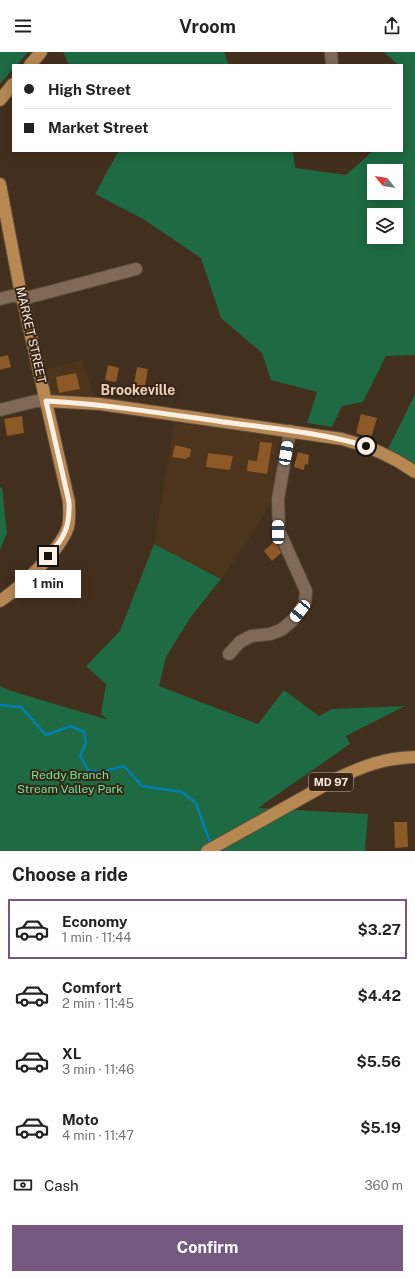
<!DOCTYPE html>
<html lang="en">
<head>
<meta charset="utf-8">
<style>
  :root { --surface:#fff; --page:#f6f6f6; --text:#222; --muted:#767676; --line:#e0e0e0; --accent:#765881 }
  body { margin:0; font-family:"Public Sans",sans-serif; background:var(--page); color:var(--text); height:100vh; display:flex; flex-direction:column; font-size:15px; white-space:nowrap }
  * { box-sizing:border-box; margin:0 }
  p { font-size:13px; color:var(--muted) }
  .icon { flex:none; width:22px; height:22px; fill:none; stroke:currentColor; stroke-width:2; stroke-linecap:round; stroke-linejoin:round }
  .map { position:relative; height:799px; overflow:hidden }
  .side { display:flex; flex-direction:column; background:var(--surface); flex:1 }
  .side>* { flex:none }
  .banner { position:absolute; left:12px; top:12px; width:391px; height:88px; border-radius:0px; box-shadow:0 2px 10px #0003; display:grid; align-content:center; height:88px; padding:0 12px; background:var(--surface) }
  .needle { width:26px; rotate:300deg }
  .fabs { position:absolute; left:367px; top:112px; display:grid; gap:8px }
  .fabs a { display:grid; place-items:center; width:36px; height:36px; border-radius:0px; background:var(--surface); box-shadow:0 2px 10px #0003; font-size:20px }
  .end { position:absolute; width:18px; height:18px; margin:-9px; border:5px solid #fcefe4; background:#111; box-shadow:0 0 0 2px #111 }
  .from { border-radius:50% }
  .bubble { position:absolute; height:28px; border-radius:0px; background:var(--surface); box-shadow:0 2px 10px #0003; font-size:13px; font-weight:700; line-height:28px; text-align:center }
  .car { position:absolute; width:12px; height:24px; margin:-12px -6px; border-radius:5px; box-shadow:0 0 3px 1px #0007; background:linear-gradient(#fff 24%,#345 0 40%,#fff 0 76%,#345 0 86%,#fff 0) }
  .banner b { display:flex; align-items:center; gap:14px; height:38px; font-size:15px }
  .banner b+b { border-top:1px solid var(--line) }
  .banner i { width:10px; height:10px; background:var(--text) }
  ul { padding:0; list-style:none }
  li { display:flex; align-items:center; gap:12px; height:60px; margin:0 8px 6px; padding:0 4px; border:2px solid transparent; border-radius:0px }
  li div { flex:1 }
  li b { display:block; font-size:15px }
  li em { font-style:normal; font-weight:700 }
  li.active { border-color:var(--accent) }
  li>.icon { width:36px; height:36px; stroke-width:1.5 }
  h2 { padding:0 12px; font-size:18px; line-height:48px }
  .pay { display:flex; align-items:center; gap:10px; height:44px; padding:0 12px; font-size:15px }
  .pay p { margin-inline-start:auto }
  .action { display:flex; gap:8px; margin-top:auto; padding:8px 12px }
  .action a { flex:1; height:46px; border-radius:0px; background:var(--accent); color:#fff; font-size:16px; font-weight:700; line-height:46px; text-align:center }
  header { display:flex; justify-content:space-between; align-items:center; height:52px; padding:0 12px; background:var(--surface); font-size:18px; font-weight:700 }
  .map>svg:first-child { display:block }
</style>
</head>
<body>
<header><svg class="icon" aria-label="menu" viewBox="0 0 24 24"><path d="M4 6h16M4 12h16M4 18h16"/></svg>Vroom<svg class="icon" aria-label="share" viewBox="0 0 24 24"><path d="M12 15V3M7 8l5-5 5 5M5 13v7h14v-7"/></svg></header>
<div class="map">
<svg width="415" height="799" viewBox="0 0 415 799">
  <rect width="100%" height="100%" fill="#432f1d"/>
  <!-- built -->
  <g fill="#4d341d">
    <path d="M82,308L94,344L61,345L51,343L44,318Z"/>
    <path d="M174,371L285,386L275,443L253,481L221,527L154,492Z"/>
  </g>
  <!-- green -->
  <g fill="#1e6a43" fill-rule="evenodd">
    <path d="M0,0H28L17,13H13V17L0,32Z"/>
    <path d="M63,0H224L229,13H69Z"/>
    <path d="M384,0H415V303L386,304L363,350L342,354L332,375L307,371L317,340L271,328L262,301L221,266L201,206L143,167L95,142L118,100L117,99H293L295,116L346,123L373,99H402V13H398ZM374,119H396V141H374ZM374,163H396V185H374Z"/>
    <path d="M415,342V413L388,397Z"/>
    <path d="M2,435L7,481L0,498V436Z"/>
    <path d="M154,492L221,527L190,566L166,605L159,634L258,672L284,638L319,664L332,657L405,654L346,684L350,692L258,756L368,762L365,799H0V634L8,638L108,668L101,662L106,632L86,614L120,579Z"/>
  </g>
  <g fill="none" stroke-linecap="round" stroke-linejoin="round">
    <!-- stream -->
    <path stroke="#007fb0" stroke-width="2.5" d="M0,653L21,655L46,683L71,674L84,680L86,691L80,704L88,718L100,720L124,714L142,734L182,740L196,751L211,793"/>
  </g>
  <!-- building -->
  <g fill="#8d5926">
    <path d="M8,303L11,315L0,318V305Z"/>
    <path d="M108,313L119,316L116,330L105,328Z"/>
    <path d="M137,315L148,317L145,334H147L145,345L130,343L132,332H134Z"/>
    <path d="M76,321L80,337L59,341L56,325Z"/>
    <path d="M361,362L377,366L371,386L356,381Z"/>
    <path d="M22,364L24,381L7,384L4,367Z"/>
    <path d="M260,390L272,391L267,422L247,419L248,408L257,409Z"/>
    <path d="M175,393L191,397L190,405H187V407L172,405Z"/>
    <path d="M298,400L309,403L308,413L305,412L304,418L294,415Z"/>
    <path d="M208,401L233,404L230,418L206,415Z"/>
    <path d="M275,489L281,501L272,509L264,499Z"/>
    <path d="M394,770H407L408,795L395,796Z"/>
  </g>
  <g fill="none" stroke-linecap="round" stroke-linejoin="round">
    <!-- minor casing -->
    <g stroke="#5c4b3b" stroke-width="14">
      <g id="minor">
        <path d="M331,0L332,13"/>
        <path d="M0,247L12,244L30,245L136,217"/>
        <path d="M0,358L36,349H46"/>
        <path d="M229,602L240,590L251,584L270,582L281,578L292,569L305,551L306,539L279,479L278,447L290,379"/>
      </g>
    </g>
    <!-- major casing -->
    <g stroke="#5c4b3b" stroke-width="14">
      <g id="major">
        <path d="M30,13L41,0"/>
        <path d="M0,48L13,32"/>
        <path d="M0,132L19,232L69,450C69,459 70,467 68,475C60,499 21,535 0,549"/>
        <path d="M46,349L100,352L342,387C369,394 392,404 415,420"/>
        <path d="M207,799L336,727C363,714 384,706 415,705"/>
      </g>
    </g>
    <!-- minor -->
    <use href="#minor" stroke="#806956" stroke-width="12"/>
    <!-- major -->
    <use href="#major" stroke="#b78852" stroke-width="12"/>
  </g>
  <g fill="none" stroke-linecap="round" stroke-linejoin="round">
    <!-- route -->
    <path stroke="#fcefe4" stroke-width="5" d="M48,504C64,486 70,476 69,450L46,349C103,352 160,361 217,369C267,376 318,380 366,394"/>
  </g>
  <g text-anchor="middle" stroke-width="4" stroke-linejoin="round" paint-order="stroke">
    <!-- shield labels -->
    <rect fill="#382514" stroke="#c1b2a6" stroke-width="1" x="309" y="721" width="44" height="18" rx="3"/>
    <g font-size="11" font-weight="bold" fill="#fcefe4">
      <text x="331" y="734">MD 97</text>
    </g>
    <!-- street labels -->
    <g font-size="12" fill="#fcefe4" stroke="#382514">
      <text transform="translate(31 283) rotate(77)" y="4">MARKET STREET</text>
    </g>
    <!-- park labels -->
    <g font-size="12" fill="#6ce8a2" stroke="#382514">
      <text x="70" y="727">Reddy Branch<tspan x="70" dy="14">Stream Valley Park</tspan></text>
    </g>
    <!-- quarter labels -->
    <g font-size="14" font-weight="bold" fill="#ecd2bd" stroke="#382514">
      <text x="138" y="343">Brookeville</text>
    </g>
  </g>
</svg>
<div class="fabs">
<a><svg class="needle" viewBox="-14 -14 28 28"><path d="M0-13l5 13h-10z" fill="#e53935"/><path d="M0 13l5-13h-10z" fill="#767676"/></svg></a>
<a><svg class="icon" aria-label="layers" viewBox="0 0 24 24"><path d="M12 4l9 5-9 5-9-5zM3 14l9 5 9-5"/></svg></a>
</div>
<i class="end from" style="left:366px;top:394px"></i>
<i class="end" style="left:48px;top:504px"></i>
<div class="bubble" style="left:15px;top:518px;width:66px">1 min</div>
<i class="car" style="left:286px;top:401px;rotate:10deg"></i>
<i class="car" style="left:278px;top:480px;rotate:359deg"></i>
<i class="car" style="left:300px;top:559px;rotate:219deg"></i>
<div class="banner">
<b><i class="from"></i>High Street</b>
<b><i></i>Market Street</b>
</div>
</div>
<section class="side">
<h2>Choose a ride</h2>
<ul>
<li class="active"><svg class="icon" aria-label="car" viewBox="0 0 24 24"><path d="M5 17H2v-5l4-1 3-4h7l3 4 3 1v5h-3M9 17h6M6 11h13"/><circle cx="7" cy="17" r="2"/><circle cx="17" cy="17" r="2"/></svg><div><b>Economy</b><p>1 min · 11:44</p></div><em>$3.27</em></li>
<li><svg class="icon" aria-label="car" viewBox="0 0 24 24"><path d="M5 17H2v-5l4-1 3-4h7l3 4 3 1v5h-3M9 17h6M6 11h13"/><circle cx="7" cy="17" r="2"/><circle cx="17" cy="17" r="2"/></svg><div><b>Comfort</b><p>2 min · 11:45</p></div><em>$4.42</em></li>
<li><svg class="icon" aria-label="car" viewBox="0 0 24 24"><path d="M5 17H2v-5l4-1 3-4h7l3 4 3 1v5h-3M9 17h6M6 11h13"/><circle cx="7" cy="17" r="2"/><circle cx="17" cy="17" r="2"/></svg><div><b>XL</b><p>3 min · 11:46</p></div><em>$5.56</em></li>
<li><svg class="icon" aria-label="car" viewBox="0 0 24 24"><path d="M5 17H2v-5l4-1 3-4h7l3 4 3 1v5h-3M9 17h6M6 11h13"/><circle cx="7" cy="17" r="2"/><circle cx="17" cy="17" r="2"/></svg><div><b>Moto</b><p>4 min · 11:47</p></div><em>$5.19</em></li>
</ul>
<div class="pay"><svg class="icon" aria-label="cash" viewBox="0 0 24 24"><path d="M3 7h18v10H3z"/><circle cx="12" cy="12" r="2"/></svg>Cash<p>360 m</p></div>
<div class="action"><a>Confirm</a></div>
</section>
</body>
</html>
